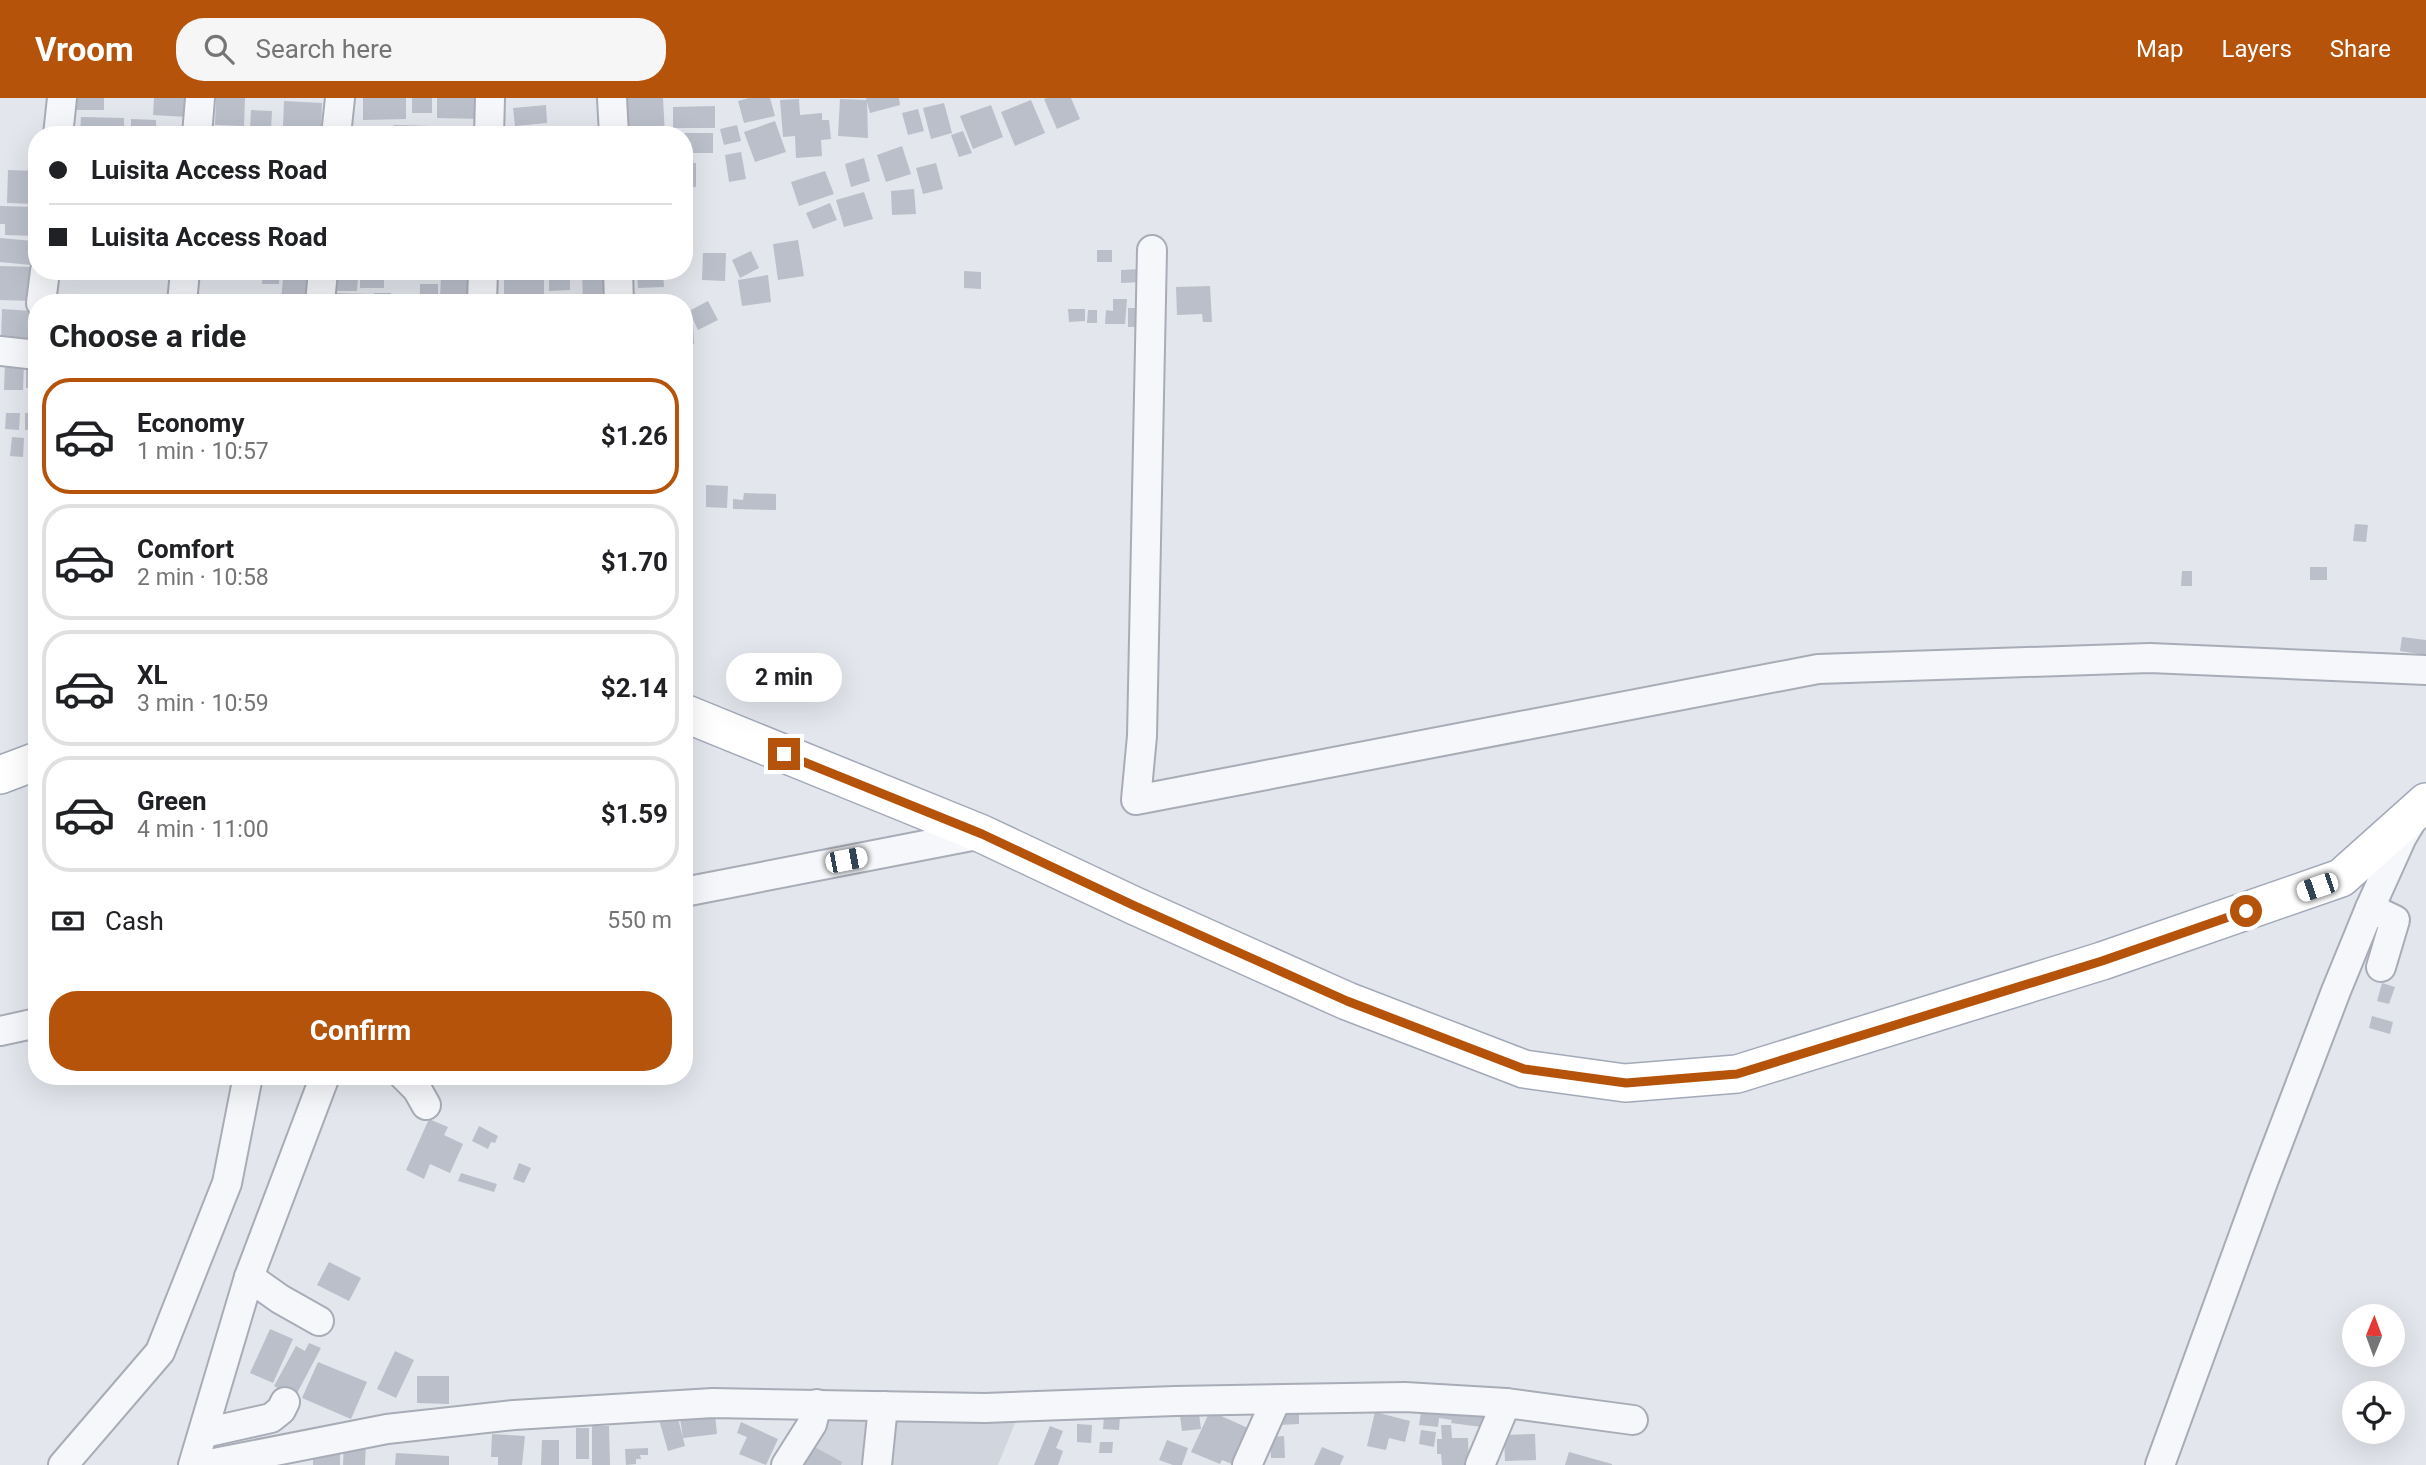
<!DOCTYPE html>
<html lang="en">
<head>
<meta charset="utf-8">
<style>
  :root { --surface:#fff; --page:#f6f6f6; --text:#202124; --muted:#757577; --line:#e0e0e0; --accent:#b45309 }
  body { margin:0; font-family:Roboto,sans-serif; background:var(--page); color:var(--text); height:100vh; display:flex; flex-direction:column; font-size:26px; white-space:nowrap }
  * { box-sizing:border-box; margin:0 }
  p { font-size:23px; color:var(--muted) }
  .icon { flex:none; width:38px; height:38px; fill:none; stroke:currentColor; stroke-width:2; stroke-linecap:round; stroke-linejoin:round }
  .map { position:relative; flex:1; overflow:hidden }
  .drawer { position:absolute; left:28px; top:196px; width:665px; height:791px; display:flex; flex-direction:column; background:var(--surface); border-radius:28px; box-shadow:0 7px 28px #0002 }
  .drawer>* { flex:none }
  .banner { position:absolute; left:28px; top:28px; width:665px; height:154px; border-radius:28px; box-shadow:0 7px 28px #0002; display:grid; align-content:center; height:154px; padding:0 21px; background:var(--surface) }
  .needle { width:46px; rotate:1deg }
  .tools { position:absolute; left:2342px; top:1206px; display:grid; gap:14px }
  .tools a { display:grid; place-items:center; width:63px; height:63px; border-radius:50%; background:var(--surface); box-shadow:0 7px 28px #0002; font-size:35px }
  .end { position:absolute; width:32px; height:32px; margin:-16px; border:9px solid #b45309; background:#fff; box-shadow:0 0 0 4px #fff }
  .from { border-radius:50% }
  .bubble { position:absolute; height:49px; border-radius:24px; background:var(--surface); box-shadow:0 7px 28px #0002; font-size:23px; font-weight:700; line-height:49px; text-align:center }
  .car { position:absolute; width:21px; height:42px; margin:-21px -10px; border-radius:9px; box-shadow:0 0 5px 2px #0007; background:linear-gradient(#fff 24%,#345 0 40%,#fff 0 76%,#345 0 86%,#fff 0) }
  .banner b { display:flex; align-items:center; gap:24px; height:66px; font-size:26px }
  .banner b+b { border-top:2px solid var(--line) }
  .banner i { width:18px; height:18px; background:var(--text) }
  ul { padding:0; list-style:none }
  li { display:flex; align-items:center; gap:21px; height:116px; margin:0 14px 10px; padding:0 7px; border:4px solid var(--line); border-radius:28px }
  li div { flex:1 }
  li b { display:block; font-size:26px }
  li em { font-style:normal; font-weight:700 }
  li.on { border-color:var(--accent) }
  li>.icon { width:63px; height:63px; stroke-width:1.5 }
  h2 { padding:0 21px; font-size:32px; line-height:84px }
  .pay { display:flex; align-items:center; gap:18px; height:77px; padding:0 21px; font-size:26px }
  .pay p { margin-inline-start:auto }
  .primary-button { display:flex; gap:14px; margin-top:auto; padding:14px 21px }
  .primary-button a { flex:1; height:80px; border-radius:28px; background:var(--accent); color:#fff; font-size:28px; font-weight:700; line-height:80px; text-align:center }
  header { display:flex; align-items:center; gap:42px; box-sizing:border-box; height:98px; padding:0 35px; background:var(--accent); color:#fff }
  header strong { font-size:33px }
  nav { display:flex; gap:38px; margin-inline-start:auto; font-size:24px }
  .search { width:490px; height:63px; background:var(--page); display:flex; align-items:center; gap:18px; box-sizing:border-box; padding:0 24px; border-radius:28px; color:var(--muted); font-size:26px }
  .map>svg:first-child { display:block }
</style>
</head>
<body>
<header>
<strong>Vroom</strong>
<div class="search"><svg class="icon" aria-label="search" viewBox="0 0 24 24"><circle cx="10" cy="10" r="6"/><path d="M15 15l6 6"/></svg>Search here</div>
<nav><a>Map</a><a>Layers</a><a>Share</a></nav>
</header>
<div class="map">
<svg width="2426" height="1367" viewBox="0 0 2426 1367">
  <rect width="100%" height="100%" fill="#e3e6ec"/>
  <!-- built -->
  <path fill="#d1d5de" d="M821,1319L1017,1320L998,1367H794Z"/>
  <!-- building -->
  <g fill="#babfca">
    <rect x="74" y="0" width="30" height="12"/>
    <path d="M154,0H188L187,19L153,17Z"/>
    <path d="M216,0H245L244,28L215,27Z"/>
    <path d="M363,0H406V21L363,22Z"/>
    <rect x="412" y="0" width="20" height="15"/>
    <path d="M437,0H482L481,21L437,20Z"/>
    <path d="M624,0H663L665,37H626Z"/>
    <path d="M749,0H770L775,18L744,25L738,3Z"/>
    <path d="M866,0H899L900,7L870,15Z"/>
    <path d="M1047,0H1071L1080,21L1057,31L1044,1Z"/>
    <path d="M799,1L800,17L822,15V22H829L831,41L821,42L822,58L796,60L795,38L783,39L780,2Z"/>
    <path d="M840,1L867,2L868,40L838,38Z"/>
    <path d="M1031,2L1045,35L1015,48L1001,14Z"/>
    <path d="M284,3L322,5L321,31L283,29Z"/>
    <path d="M944,5L952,35L931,41L923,10Z"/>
    <path d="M546,7L547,25L515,28L513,10Z"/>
    <path d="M991,7L1003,39L973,51L960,18Z"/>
    <path d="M715,8V30H673V9Z"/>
    <path d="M918,11L924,33L908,37L902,15Z"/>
    <path d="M251,12L272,13L271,33L250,32Z"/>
    <path d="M81,19L124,20V37H80Z"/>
    <path d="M131,21L156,22V37H131Z"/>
    <path d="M775,23L786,54L755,64L744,34Z"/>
    <path d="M394,27L430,28V37H394Z"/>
    <path d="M737,27L741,43L724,47L720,31Z"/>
    <rect x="160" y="30" width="23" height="7"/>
    <path d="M963,33L972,55L959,59L951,37Z"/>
    <rect x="684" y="35" width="29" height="20"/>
    <path d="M902,48L911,76L886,84L877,57Z"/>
    <path d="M741,54L746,81L729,84L725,57Z"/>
    <path d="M864,60L870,83L851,89L845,66Z"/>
    <path d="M684,65H696V89L684,88Z"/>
    <path d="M936,65L943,91L923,96L916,70Z"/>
    <path d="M8,72L37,73V106L7,105Z"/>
    <path d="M825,73L834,96L799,108L791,84Z"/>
    <path d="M914,91L916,116L892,117L891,93Z"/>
    <path d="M864,94L873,121L844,129L836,102Z"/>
    <path d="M830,105L837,122L813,131L806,115Z"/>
    <path d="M0,108L37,109V138L5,137V126H0Z"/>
    <path d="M0,140L33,143L31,167L0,164Z"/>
    <path d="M798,142L804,178L778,182L773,146Z"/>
    <rect x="1097" y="152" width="15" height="12"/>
    <path d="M751,153L759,170L740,180L732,162Z"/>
    <path d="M703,155H726L725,183L702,182Z"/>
    <path d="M0,168L34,169L33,203L0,202Z"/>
    <path d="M1141,171V184L1121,185V172Z"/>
    <rect x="57" y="173" width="39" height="8"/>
    <path d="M239,173H257V182L239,181Z"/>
    <path d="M263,173H280L279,186H262Z"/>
    <rect x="360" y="173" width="24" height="17"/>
    <path d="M504,173H544V198L504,197Z"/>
    <path d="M549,173H570V192L549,193Z"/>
    <path d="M582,173H613L614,203L583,204Z"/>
    <path d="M637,173H663L664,189L638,190Z"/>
    <path d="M964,173L981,174V191L964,190Z"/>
    <path d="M768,177L771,204L742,208L738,182Z"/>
    <path d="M441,178H476V200H440Z"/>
    <path d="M283,180L312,181L311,205L281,204Z"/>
    <path d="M335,180H358L357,193H335Z"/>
    <rect x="420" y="186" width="18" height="15"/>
    <path d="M1210,188L1212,224H1203L1202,216L1177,217L1176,189Z"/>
    <path d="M336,195L369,196V205H336Z"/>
    <rect x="374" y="195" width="17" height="10"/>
    <path d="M635,197L671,198V205H634Z"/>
    <path d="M1113,201H1127L1125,226H1105L1106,212L1113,213Z"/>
    <path d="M708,203L718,222L698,232L689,213Z"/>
    <path d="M1128,210H1142L1141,229H1128Z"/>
    <path d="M2,211L32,213L31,246L1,244Z"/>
    <path d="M1068,211H1085V223L1069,224Z"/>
    <path d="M1088,212H1097V225H1087Z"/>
    <path d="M693,223L694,246L684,247V224Z"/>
    <path d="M5,263L24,264L23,292H4Z"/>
    <path d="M26,265L35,266V290H26Z"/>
    <path d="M6,315H20L19,332L5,331Z"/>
    <path d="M25,315H37V331L25,332Z"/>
    <path d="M12,339L24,340L23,359L10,358Z"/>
    <path d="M28,345H37V361H29Z"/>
    <path d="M706,387L728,388L727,410L706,409Z"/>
    <path d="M744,395L776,396V412L733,411V401L743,402Z"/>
    <path d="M2355,426L2368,427L2366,444L2353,443Z"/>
    <rect x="2310" y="469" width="17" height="13"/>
    <path d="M2182,473H2192V488H2181Z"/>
    <path d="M2402,539L2426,542V557L2400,553Z"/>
    <path d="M2382,885L2395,889L2389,906L2377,903Z"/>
    <path d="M2372,918L2393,924L2390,936L2369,930Z"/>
    <path d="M429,1021L448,1029L444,1037L463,1046L450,1075L430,1066L424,1081L406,1072Z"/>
    <path d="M479,1028L498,1038L495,1045L491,1044L488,1051L472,1043Z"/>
    <path d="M519,1065L531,1070L524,1085L513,1081Z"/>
    <path d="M461,1075L497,1086L494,1094L458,1083Z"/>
    <path d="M329,1164L361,1180L349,1203L317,1187Z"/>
    <path d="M270,1231L293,1241L273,1285L250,1275Z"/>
    <path d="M309,1245L321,1250L295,1299L274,1288L296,1248L305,1253Z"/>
    <path d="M395,1253L414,1262L396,1300L377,1291Z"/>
    <path d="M318,1264L367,1284L351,1321L302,1300Z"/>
    <path d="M417,1278H449V1306L417,1305Z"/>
    <path d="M1423,1301L1485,1309L1482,1329L1451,1325L1452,1322L1439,1320L1438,1329L1419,1327Z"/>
    <path d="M1299,1310V1326L1279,1327L1278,1311Z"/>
    <path d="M1210,1313L1248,1330L1232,1366L1222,1362L1220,1366L1191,1354Z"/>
    <path d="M1375,1314L1410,1323L1405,1344L1389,1340L1386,1352L1367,1348Z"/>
    <path d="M715,1316L717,1336L683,1340L685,1348L668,1353L659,1322L677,1317L683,1340L680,1320Z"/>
    <path d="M1199,1316L1201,1331L1182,1333L1180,1318Z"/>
    <path d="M1104,1318L1120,1319L1119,1332L1103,1331Z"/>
    <path d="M741,1324L778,1341L766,1367L739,1356L747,1339L737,1335Z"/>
    <path d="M1077,1326L1092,1327L1091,1345L1077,1344Z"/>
    <path d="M1441,1327H1451L1452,1340H1468L1469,1367H1442L1441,1356H1437V1341H1442Z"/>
    <path d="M592,1328H609L610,1367H592Z"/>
    <path d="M1050,1328L1063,1333L1056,1350L1063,1353L1058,1367H1034Z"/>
    <rect x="576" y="1330" width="13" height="31"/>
    <path d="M1421,1332L1436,1334L1434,1349L1419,1346Z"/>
    <path d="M492,1336L525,1338L522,1367H498V1359H491Z"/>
    <path d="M1535,1336L1536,1362L1505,1363L1504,1337Z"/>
    <path d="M1284,1338L1285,1360H1271L1270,1339Z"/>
    <path d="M542,1342H559V1367H541Z"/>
    <path d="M1167,1342L1188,1350L1182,1367H1173L1159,1362Z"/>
    <path d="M344,1343L366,1344L365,1367H343Z"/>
    <path d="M1100,1344H1113L1112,1355H1099Z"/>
    <rect x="313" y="1347" width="27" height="20"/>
    <path d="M811,1347L842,1364L841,1367H800Z"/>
    <path d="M1322,1349L1344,1358L1340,1367H1314Z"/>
    <path d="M648,1350V1357H640L641,1361H636V1366L626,1367L625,1351Z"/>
    <path d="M1569,1354L1612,1366V1367H1565Z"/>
    <path d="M396,1355L449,1358V1367H395Z"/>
  </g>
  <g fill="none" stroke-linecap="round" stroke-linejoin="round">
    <!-- minor casing -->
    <g stroke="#a8acb7" stroke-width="32">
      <g id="minor">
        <path d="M612,0L614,37"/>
        <path d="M58,37L62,0"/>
        <path d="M197,37L200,0"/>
        <path d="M336,37L340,0"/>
        <path d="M489,37L490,0"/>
        <path d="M1152,152L1142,638L1136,702L1818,571L2150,560L2426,572"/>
        <path d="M618,173L619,205"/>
        <path d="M41,205L45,173"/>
        <path d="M182,205L185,173"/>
        <path d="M320,205L323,173"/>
        <path d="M482,205L483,173"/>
        <path d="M0,253L37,257"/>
        <path d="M684,794L982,736"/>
        <path d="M2370,810L2395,822L2381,869"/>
        <path d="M0,933L37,925"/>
        <path d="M404,978L417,991L426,1007"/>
        <path d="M249,1179L280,1201L319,1223"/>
        <path d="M204,1335L271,1320L281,1312L285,1304"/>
        <path d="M63,1367L160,1254L227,1085L248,978"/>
        <path d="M193,1367L249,1179L325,978"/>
        <path d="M204,1367L387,1331L514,1317L713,1305L985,1310L1175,1303L1405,1299L1506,1305L1633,1322"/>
        <path d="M786,1367L812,1326L817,1306"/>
        <path d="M877,1367L883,1308"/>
        <path d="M1247,1367L1276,1302"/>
        <path d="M1480,1367L1506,1305"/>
        <path d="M2160,1367L2263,1084L2336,893L2370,810L2402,739L2411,724"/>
      </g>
    </g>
    <!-- major casing -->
    <g stroke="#a2a9b8" stroke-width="40">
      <g id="major">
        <path d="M684,615L982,736L1135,808L1347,903L1524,971L1625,985L1737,976L2102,863L2341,780L2426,704"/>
        <path d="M0,677L37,663"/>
      </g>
    </g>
    <!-- minor -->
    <use href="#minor" stroke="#f6f7fa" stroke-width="28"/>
    <!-- major -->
    <use href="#major" stroke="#fff" stroke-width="37"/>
  </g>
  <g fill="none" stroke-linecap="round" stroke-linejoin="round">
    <!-- route -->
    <path stroke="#b45309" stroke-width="9" d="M784,656L982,736L1135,808L1347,903L1524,971L1626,985L1737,976L2102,863L2246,813"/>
  </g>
</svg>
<div class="tools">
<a><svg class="needle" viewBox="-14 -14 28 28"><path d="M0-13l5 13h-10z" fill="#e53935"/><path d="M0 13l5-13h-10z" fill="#757577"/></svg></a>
<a><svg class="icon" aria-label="locate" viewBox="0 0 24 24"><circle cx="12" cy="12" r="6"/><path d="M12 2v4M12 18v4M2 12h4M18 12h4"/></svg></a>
</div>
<i class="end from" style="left:2246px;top:813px"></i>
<i class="end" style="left:784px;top:656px"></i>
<div class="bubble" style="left:726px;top:555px;width:116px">2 min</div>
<i class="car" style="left:846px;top:762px;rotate:79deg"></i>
<i class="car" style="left:2317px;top:789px;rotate:251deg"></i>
<div class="banner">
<b><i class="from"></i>Luisita Access Road</b>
<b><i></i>Luisita Access Road</b>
</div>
<section class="drawer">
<h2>Choose a ride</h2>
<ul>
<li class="on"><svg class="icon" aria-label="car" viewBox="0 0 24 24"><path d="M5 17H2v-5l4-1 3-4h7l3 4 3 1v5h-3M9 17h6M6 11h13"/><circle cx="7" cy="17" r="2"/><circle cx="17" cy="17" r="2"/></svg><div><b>Economy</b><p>1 min · 10:57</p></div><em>$1.26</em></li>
<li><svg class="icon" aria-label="car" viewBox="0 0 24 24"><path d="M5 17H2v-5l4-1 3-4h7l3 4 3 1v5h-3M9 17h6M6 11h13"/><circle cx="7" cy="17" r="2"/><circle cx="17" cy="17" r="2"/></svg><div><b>Comfort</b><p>2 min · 10:58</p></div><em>$1.70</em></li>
<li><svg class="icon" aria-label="car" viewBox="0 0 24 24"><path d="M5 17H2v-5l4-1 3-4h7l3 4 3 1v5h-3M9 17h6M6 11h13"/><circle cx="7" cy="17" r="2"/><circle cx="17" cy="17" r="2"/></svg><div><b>XL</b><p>3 min · 10:59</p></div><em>$2.14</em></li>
<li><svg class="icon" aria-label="car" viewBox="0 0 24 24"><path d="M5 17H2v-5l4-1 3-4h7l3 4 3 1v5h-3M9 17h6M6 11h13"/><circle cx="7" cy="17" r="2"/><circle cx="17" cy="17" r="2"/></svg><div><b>Green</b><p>4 min · 11:00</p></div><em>$1.59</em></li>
</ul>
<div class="pay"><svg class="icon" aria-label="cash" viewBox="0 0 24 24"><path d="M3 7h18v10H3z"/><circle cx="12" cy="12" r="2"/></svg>Cash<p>550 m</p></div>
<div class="primary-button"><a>Confirm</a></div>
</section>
</div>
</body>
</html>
